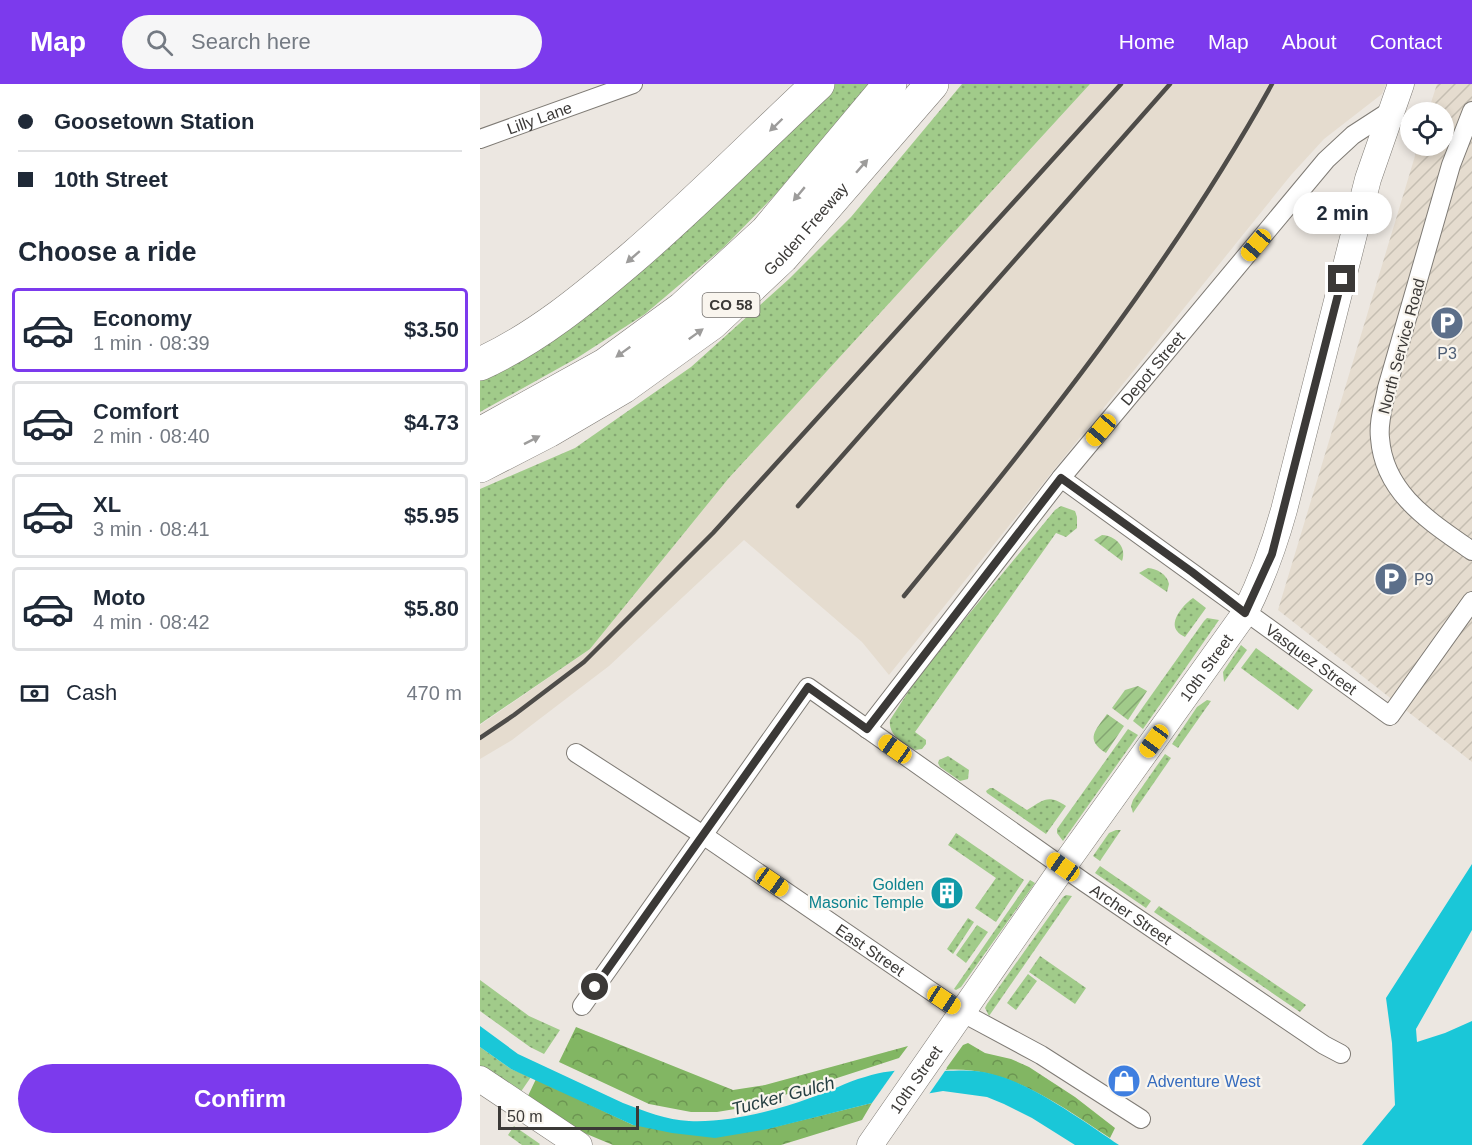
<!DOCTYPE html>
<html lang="en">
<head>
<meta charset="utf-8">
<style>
  :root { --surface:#fff; --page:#f6f6f7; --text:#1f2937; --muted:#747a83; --line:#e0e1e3; --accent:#7c3aed }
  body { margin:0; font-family:Helvetica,sans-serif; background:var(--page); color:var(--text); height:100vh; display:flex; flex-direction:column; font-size:22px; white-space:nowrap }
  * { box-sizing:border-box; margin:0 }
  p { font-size:20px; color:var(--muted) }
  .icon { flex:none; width:33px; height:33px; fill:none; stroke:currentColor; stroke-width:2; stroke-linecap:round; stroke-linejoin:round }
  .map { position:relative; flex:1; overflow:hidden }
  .sheet { display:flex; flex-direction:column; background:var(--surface); width:480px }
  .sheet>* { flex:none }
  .guide { display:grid; align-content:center; height:132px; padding:0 18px; background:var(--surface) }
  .controls { position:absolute; left:920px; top:18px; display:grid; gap:12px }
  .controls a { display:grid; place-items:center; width:54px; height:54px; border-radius:50%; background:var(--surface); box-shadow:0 3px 9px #0003; font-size:30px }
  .scale { position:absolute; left:18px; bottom:15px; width:141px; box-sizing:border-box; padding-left:6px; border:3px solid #3b3937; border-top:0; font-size:16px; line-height:21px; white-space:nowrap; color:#3b3937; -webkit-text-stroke:4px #f9f5ee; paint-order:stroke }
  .end { position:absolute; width:27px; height:27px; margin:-14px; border:8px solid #3b3937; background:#fff; box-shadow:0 0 0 3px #fff }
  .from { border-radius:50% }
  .bubble { position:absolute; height:42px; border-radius:21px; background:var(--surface); box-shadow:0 3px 9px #0003; font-size:20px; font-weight:700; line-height:42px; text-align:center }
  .car { position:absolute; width:18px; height:36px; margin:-18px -9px; border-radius:8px; box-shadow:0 0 4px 2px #0007; background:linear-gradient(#f5c518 24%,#345 0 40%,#f5c518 0 76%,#345 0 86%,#f5c518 0) }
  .guide b { display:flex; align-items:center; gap:21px; height:57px; font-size:22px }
  .guide b+b { border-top:2px solid var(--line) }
  .guide i { width:15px; height:15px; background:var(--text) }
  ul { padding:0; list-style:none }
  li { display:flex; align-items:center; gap:18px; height:84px; margin:0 12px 9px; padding:0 6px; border:3px solid var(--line); border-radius:6px }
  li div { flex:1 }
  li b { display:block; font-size:22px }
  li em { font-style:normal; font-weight:700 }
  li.selected { border-color:var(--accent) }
  li>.icon { width:54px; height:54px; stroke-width:1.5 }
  h2 { padding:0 18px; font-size:27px; line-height:72px }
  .pay { display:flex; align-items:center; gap:15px; height:66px; padding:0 18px; font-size:22px }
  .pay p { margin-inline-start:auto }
  .button { display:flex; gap:12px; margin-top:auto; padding:12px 18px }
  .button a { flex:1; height:69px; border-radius:36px; background:var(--accent); color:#fff; font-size:24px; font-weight:700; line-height:69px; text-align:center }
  header { display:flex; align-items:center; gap:36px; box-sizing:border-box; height:84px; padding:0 30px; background:var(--accent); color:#fff }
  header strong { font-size:28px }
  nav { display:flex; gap:33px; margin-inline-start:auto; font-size:21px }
  .search { width:420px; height:54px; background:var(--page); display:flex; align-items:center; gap:15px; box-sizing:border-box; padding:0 21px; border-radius:33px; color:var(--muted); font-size:22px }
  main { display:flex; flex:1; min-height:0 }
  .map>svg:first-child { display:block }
</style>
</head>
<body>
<header>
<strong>Map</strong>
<div class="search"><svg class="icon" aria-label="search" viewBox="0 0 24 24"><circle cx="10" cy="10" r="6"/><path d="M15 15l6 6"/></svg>Search here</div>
<nav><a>Home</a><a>Map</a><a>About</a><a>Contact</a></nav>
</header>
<main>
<section class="sheet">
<div class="guide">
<b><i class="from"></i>Goosetown Station</b>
<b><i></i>10th Street</b>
</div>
<h2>Choose a ride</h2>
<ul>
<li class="selected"><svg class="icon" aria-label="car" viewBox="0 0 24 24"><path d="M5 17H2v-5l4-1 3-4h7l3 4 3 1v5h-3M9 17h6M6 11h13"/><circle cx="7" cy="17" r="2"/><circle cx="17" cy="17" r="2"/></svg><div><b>Economy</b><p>1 min · 08:39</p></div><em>$3.50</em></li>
<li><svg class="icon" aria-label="car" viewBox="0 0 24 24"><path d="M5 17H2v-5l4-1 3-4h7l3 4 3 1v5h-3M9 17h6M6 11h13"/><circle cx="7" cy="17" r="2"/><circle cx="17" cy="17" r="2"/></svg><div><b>Comfort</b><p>2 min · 08:40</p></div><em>$4.73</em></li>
<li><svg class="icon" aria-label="car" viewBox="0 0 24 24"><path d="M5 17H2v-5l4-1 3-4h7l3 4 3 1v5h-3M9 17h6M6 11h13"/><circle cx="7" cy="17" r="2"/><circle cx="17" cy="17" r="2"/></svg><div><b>XL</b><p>3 min · 08:41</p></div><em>$5.95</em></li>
<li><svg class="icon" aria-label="car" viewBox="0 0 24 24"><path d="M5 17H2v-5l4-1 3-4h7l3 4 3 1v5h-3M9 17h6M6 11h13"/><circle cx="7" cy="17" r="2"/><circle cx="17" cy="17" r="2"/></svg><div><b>Moto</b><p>4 min · 08:42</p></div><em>$5.80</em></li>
</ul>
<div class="pay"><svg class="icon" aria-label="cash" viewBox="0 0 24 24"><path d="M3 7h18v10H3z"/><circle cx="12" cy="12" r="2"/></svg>Cash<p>470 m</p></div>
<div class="button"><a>Confirm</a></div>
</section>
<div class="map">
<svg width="992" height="1061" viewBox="0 0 992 1061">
  <defs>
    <pattern id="industrial-furrows" width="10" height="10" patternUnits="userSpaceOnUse" patternTransform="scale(1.5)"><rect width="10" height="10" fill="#e5dccf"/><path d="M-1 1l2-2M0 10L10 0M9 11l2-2" fill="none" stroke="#c5beb2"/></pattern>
    <pattern id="grass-dots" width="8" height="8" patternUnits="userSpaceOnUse" patternTransform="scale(1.5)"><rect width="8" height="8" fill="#a1cb8a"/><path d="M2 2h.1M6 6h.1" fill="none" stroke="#84a672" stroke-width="1.8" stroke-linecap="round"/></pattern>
    <pattern id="forest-crowns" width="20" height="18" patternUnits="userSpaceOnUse" patternTransform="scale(1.5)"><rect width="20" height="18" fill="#82b663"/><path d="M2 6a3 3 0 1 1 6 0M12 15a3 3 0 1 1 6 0" fill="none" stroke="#6c9552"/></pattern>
    <pattern id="garden-furrows" width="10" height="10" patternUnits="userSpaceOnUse" patternTransform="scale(1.5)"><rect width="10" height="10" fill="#a1cb8a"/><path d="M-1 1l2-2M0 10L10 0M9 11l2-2" fill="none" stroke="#84a672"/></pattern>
  </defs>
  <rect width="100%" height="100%" fill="#ece7e1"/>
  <!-- built -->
  <path fill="#e5dccf" d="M610,0H906L902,10L844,55L811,91L409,591L382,558L264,456L129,582L32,656L0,675V641L110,565L248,395Z"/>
  <!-- industrial -->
  <path fill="url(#industrial-furrows)" d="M957,0H992V678L798,526L938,62H963V28H948Z"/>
  <!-- grass -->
  <g fill="url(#grass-dots)">
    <path d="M347,0H390L295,111L244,163L165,230L97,274L0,328V289Z"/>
    <path d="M482,0H610L248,395L110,565L0,640V405L95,364L211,283L309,195L371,133Z"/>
    <path d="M581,422L595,427L597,433V444L586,453L576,449L435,648L446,656V660L442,665L435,666C423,658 408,652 410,636L441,588L575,426Z"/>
    <path d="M668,484C677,485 687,490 689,500L687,508L659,489Z"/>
    <path d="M713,514L726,524L705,553C702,551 699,550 697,547C689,537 704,520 713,514Z"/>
    <path d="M727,534L739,536L663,645L653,637L724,537Z"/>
    <path d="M761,561L767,566L744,598L743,588Z"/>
    <path d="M776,564L833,606L818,626L761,584Z"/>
    <path d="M727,616L731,617L698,664L692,660L717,623Z"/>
    <path d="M648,645L658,651L583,757L577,749V745Z"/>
    <path d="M685,670L691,674L653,729L651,722L653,716Z"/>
    <path d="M468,672L489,686L488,695L480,697L460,683L458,679L459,676Z"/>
    <path d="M510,704H513L547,726C564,716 568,710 586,722L566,750L507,709L506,707Z"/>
    <path d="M636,746H641L620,777L613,772L629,749Z"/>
    <path d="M476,749L544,796L516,838L495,824L516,794L468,761Z"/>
    <path d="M620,782L671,817L666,824L615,789Z"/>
    <path d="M550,796L555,799L481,903L476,906L474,905Z"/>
    <path d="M586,811L592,812L509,932L505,924L507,920L583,813Z"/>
    <path d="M679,822L826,921L820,928L674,828Z"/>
    <path d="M488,834L494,838L473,870L467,865Z"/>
    <path d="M497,841L508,848L486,879L476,871Z"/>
    <path d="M560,872L606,904L595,920L549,888Z"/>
    <path d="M548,890L557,897L536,926L527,919Z"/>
    <path d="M0,896L49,932L80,946L64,970L50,963L0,927Z"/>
    <path d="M0,963L31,985L51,993L40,1009L0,982Z"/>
    <path d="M34,1042L60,1060L59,1061H42L28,1051Z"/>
  </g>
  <!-- forest -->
  <g fill="url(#forest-crowns)">
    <path d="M96,943L253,1006L285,1001L428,962L419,974L267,1023L237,1028H211L169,1020L79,978Z"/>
    <path d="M488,959L505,969L531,975L549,983L595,1013L635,1044L630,1054C581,1022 526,981 465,986L483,961Z"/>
    <path d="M56,995L153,1041L286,1045L392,1019L382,1036L301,1061H133L85,1041L47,1014Z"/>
  </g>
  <!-- garden -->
  <g fill="url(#garden-furrows)">
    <path d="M622,451C636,452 647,463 642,477L614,456Z"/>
    <path d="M658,602L667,607L648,636L632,624L645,606Z"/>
    <path d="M627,630L644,642L626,669C604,655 616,646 627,630Z"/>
  </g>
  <!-- water -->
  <g fill="#1ac7d8">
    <path d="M992,780V846L936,945L937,958L965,949L992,937V1061H882L915,1021L912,959L906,914Z"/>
    <path d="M0,942L38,970L143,1019C164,1027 187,1036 209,1037C246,1039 295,1027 330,1014C349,1008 366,998 385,993C413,984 434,986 462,987C480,987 494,985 512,990C551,999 605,1038 639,1061H595L552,1034L524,1020L507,1013L463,1007L392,1019L288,1045L235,1054L192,1049L153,1041L31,985L0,963Z"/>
  </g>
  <!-- pier -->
  <path fill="#ece7e1" d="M418,982L467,984L447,1013L408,1020L392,1019Z"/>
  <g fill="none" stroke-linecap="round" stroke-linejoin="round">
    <!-- street casing -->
    <g stroke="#7f7b75" stroke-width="20">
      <g id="street">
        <path d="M992,27L971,81L907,304C904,321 898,337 900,354C904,410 951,438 992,467"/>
        <path id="s1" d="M0,55L153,0"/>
        <path id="s2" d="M581,394L910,632L992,517"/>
        <path id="s3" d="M387,645L581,394L846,76L873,51L910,27"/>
        <path id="s4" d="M96,669L223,751L483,929L561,971L661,1035"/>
        <path id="s5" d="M102,922L328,603L604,798L844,961L861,970"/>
      </g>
    </g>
    <!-- secondary casing -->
    <g stroke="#7f7b75" stroke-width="27">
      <g id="secondary">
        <path d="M0,995L99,1061"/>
        <path id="s6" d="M390,1061L583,783L765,529C782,495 794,462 804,426L888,95L921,0"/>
      </g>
    </g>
    <!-- highway casing -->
    <g stroke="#7f7b75" stroke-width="34">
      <g id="highway">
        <path d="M0,280C57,254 105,214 152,174C217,118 276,58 338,0"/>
        <path d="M0,350L125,281L203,224L286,148L410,0"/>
        <path id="s7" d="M0,382L68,347L143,303L232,239L302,173L452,0"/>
      </g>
    </g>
    <!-- street -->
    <use href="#street" stroke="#fff" stroke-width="18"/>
    <!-- secondary -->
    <use href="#secondary" stroke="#fff" stroke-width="26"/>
    <!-- highway -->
    <use href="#highway" stroke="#fff" stroke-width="33"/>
    <!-- rail -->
    <g stroke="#4e4c49" stroke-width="4.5">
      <path d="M318,422L690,0"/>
      <path d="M424,512C558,349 690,184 792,0"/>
      <path d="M0,654L34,631L104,578L233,449L641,0"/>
    </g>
  </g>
  <!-- one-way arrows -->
  <defs><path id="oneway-solid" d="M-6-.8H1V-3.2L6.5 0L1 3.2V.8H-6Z" transform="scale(1.5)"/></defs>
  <g fill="#9d9c9b">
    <use href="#oneway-solid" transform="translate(296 41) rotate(136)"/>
    <use href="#oneway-solid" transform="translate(382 82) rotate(-49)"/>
    <use href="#oneway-solid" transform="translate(319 110) rotate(130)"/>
    <use href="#oneway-solid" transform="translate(153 173) rotate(139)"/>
    <use href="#oneway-solid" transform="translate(216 250) rotate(-36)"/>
    <use href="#oneway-solid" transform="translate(143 268) rotate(144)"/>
    <use href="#oneway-solid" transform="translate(52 356) rotate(-27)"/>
  </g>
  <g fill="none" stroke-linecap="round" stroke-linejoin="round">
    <!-- route -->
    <path stroke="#3b3937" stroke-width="8" d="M115,903L328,603L387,645L581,394L712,488L765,529L792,470L862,195"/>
  </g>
  <!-- icons -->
  <defs>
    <g id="parking-disc" transform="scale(1.725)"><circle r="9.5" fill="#5c6f8a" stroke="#f9f5ee"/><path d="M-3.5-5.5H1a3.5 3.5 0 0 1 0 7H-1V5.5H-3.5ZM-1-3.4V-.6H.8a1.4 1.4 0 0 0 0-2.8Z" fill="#fff"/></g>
    <g id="building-disc" transform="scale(1.725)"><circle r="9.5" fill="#0f9aa8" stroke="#f9f5ee"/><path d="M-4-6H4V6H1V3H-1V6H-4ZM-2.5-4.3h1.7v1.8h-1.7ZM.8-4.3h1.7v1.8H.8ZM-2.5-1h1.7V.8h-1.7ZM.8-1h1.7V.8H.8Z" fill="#fff"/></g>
    <g id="shop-disc" transform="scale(1.725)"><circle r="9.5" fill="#3f7fe0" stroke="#f9f5ee"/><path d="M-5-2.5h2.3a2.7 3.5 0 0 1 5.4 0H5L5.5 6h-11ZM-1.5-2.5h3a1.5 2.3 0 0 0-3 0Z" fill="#fff"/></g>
  </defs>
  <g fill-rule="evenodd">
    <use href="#parking-disc" x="967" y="239"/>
    <use href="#parking-disc" x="911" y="495"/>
    <use href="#building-disc" x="467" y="809"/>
    <use href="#shop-disc" x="644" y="997"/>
  </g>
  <g text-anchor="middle" stroke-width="4.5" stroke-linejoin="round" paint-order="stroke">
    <!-- shield labels -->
    <rect fill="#f9f5ee" stroke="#74716e" stroke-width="1.5" x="222.5" y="209" width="57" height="24" rx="4.5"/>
    <g font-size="15" font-weight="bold" fill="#3b3937">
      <text x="251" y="226">CO 58</text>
    </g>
    <!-- street labels -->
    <g font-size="16" fill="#3b3937" stroke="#f9f5ee">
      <text dy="6" stroke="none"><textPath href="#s1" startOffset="63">Lilly Lane</textPath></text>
      <text dy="6" stroke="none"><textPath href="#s7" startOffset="406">Golden Freeway</textPath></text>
      <text transform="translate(921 262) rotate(-75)" y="6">North Service Road</text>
      <text dy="6" stroke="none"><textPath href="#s3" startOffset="460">Depot Street</textPath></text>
      <text dy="6" stroke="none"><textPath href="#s2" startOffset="309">Vasquez Street</textPath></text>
      <text dy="6" stroke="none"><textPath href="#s6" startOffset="584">10th Street</textPath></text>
      <text dy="6" stroke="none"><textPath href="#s5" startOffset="786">Archer Street</textPath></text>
      <text dy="6" stroke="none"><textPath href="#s4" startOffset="354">East Street</textPath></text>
      <text dy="6" stroke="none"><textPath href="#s6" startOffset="80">10th Street</textPath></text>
    </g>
    <!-- service labels -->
    <g font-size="16" fill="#4e5e75" stroke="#f9f5ee">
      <text x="967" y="275">P3</text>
      <text x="934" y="501" text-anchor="start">P9</text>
    </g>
    <!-- culture labels -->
    <g font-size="16" fill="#0d838f" stroke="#f9f5ee" text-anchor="end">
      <text x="444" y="806">Golden<tspan x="444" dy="18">Masonic Temple</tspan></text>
    </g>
    <!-- shop labels -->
    <g font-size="16" fill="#366cbe" stroke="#f9f5ee" text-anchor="start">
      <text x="667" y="1003">Adventure West</text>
    </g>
    <!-- water labels -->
    <g font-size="18" font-style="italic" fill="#274043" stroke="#f9f5ee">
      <text transform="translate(303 1012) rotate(-15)" y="6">Tucker Gulch</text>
    </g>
  </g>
</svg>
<div class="controls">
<a><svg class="icon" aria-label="locate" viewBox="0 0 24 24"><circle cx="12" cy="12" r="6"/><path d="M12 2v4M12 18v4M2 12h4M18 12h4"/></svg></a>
</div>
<div class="scale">50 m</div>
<i class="end from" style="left:115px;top:903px"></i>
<i class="end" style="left:862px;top:195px"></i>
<div class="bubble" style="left:813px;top:108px;width:99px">2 min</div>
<i class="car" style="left:776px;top:161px;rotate:220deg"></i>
<i class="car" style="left:621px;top:346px;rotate:220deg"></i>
<i class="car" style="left:674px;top:657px;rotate:216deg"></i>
<i class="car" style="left:415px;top:665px;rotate:305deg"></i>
<i class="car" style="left:583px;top:783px;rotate:305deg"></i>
<i class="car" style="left:292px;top:798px;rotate:125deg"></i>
<i class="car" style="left:464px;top:916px;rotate:123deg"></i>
</div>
</main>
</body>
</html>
